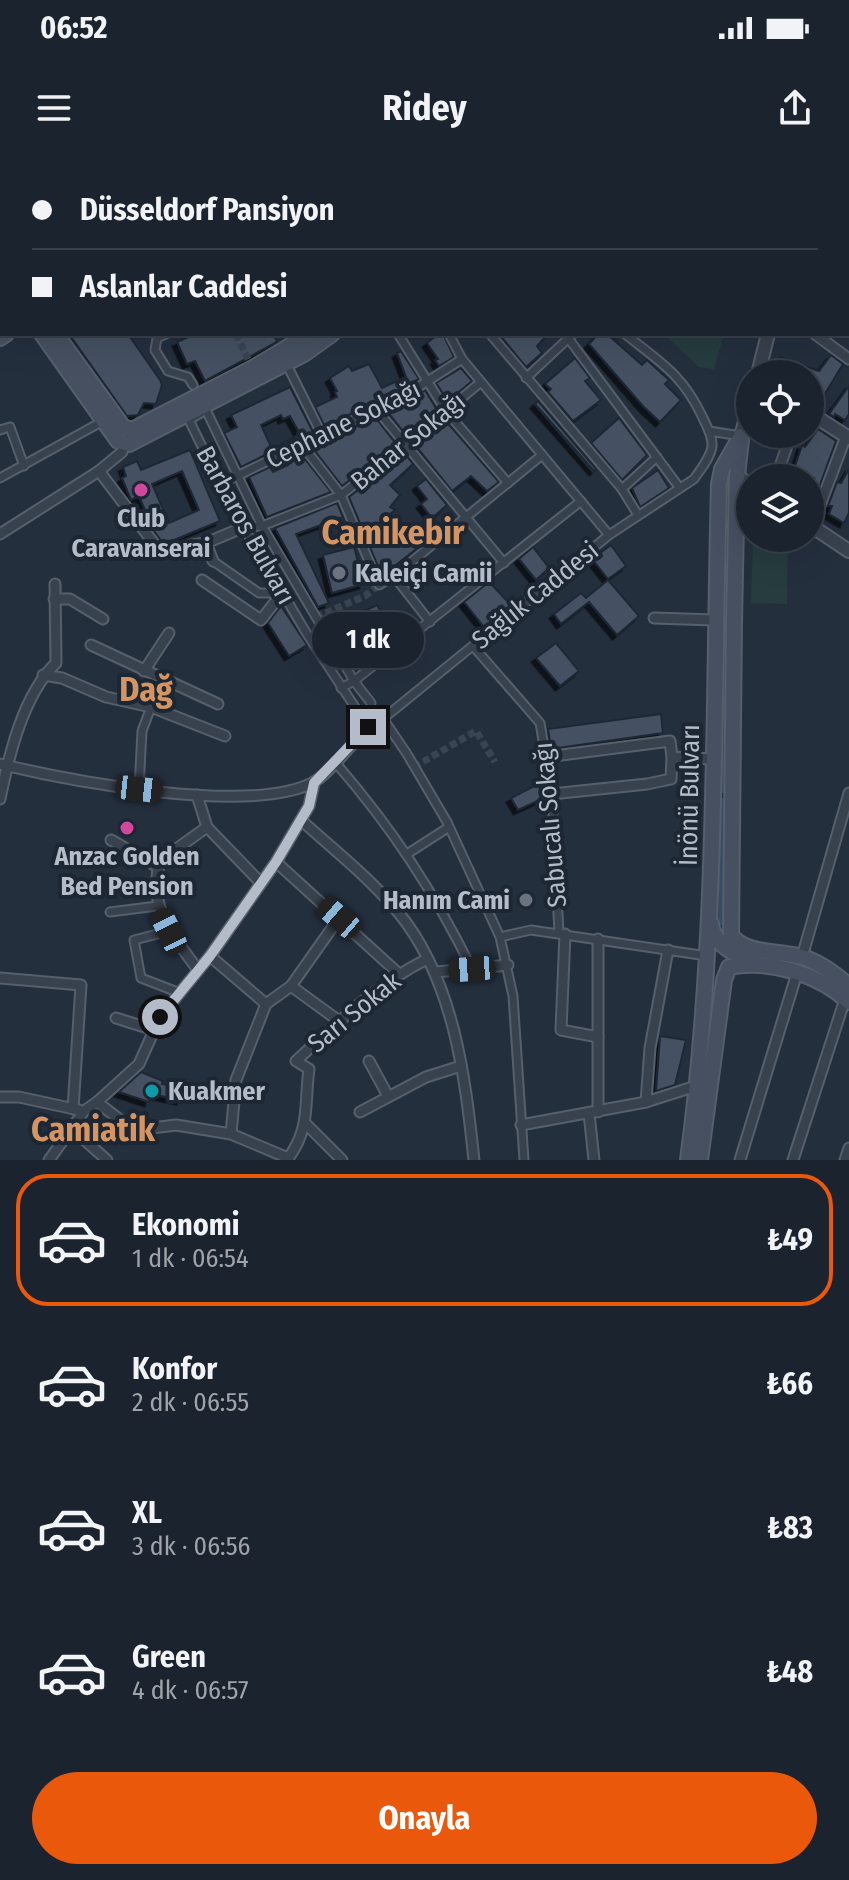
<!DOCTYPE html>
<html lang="tr">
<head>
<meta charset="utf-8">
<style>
  :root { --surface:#1b232e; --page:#242b36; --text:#f1f3f6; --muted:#a0a4aa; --line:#39404a; --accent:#ea580c }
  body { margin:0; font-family:"Fira Sans Condensed",sans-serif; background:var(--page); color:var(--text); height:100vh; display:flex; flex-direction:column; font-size:30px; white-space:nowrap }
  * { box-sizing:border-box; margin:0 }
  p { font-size:26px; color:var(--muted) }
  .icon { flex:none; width:44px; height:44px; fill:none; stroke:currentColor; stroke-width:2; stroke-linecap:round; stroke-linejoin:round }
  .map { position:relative; height:1000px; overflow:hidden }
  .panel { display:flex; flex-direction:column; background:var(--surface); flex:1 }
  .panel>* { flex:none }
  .top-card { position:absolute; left:0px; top:0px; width:850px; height:176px; box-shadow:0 8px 32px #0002,0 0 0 2px var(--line); display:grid; align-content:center; height:176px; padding:0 32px; background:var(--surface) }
  .fabs { position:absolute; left:736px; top:200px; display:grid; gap:16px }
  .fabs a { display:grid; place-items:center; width:88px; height:88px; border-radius:50%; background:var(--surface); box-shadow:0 8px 32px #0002,0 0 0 2px var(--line); font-size:40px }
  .end { position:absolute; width:36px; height:36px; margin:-18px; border:10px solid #b4bcc9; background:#111; box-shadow:0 0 0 4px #111 }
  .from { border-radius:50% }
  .bubble { position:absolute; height:56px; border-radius:28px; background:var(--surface); box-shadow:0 8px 32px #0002,0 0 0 2px var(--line); font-size:26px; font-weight:700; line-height:56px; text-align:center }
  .car { position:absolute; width:24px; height:48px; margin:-24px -12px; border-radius:10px; box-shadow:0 0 6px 2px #0007; background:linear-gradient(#222 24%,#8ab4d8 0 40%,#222 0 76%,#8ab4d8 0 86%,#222 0) }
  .top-card b { display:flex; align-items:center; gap:28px; height:76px; font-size:30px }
  .top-card b+b { border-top:2px solid var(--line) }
  .top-card i { width:20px; height:20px; background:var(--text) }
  ul { padding:14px 0 0; list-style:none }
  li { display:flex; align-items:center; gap:24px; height:132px; margin:0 16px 12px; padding:0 16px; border:4px solid transparent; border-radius:32px }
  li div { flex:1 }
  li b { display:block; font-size:30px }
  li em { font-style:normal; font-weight:700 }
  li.current { border-color:var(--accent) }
  li>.icon { width:72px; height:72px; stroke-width:1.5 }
  .cta { display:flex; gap:16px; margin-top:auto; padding:16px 32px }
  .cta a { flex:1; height:92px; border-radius:48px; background:var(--accent); color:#fff; font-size:32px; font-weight:700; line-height:92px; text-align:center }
  .status { display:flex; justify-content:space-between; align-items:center; height:56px; padding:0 40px; background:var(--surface); direction:ltr }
  .status svg { height:22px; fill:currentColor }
  header { display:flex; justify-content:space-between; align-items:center; height:104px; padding:0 32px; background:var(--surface); font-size:36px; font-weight:700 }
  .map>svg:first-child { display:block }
</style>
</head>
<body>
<div class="status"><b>06:52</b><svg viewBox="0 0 49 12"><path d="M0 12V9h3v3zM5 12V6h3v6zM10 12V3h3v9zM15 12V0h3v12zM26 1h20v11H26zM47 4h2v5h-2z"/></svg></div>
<header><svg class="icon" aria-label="menu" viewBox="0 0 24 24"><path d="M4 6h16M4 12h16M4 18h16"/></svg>Ridey<svg class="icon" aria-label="share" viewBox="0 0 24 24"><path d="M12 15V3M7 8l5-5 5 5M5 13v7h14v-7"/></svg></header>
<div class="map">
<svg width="849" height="1000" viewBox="0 0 849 1000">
  <defs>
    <filter id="shadow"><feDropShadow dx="-4.5" dy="4.5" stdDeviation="0" flood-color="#0009"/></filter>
  </defs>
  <rect width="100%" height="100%" fill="#242f3e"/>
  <!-- green -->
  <g fill="#263c3f">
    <path d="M663,174H724L714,209L699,207Z"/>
    <path d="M753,378L788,379L787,444L751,443Z"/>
  </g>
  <!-- water -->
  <g fill="#394c67">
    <path d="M106,0H446L103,2Z"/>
    <path d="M723,462L729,463L727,633H720Z"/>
    <path d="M720,638H727L723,765H718Z"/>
  </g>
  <!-- building -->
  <g fill="#455162" stroke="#1f2835" stroke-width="2" fill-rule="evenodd" filter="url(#shadow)">
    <path d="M69,174H128L160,220L162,225L156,244L144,243L138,255L127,256Z"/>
    <path d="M195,174H274L277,182L205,221L195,201L187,204L177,182Z"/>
    <path d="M438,174H443L454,197L439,206L435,200L438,199L427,183Z"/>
    <path d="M499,174H548L537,186L542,193L526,207Z"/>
    <path d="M598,174H607L642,205L647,200L669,220L665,224L681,240L660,262L643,246L589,184Z"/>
    <path d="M401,191L419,219L325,267L315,247L337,237L335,232L337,231L330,218L349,206L352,211L369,204L382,228L406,217L397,193Z"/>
    <path d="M831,195L843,204L820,242L810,236V214H777L780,197L819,211Z"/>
    <path d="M575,198L590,218L585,221L601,240L573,261L548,232L551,229L545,224Z"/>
    <path d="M461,208L472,221L448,241L436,223Z"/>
    <path d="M849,226V254L845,260L835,254L834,257L829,254Z"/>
    <path d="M290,227L313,272L279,289L278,286L300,274L290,256L283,259L281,255L261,265L273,291L241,307L224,273L237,267L231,255Z"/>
    <path d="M425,230L437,250L406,275L387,251Z"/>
    <path d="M538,241L596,309L594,311L535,244Z"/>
    <path d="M375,257L396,284L342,326L312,287Z"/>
    <path d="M619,258L647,295L622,320L591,283Z"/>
    <path d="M445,260L499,322L487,331L471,316L452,331L415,285Z"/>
    <path d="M818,269L836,281L813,344L810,342V331L814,318H791L802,285L805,287Z"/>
    <path d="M190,290L220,361L174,380L162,382L154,371L139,336L131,340L122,318L126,316L123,307L137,301L141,310ZM182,311L199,350L169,363L152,324Z"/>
    <path d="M300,293L331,332L267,357L249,317L270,307L273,312L288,305L285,300Z"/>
    <path d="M405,294L413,304L390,325L400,335L390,347L395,350L378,364L392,385L396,384L399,387L422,367L430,378L382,416L349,337Z"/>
    <path d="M849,309V353L844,363L829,354L832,346H828L837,322L841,323Z"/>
    <path d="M658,310L669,328L640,347L632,328Z"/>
    <path d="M426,319L447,345L432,358L421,344L427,339L417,326Z"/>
    <path d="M337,343L343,357L296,374L329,443L318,447L275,368Z"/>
    <path d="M611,385L626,406L608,419L592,399Z"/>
    <path d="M354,387L364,424L332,433L323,395Z"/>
    <path d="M533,387L549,408L536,420L519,399Z"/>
    <path d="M608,420L639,456L617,475L589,442L561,464L554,454L581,433L586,438Z"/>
    <path d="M489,422L511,445L484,467L464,442Z"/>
    <path d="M377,445L387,463L396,456L408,470L370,500L365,492L377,481L362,452Z"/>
    <path d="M281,446L307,485L289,496L268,463Z"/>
    <path d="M556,483L579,511L560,526L536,498Z"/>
    <path d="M661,554L663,573L551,589L548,569Z"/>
    <path d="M540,623L544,638L518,650L511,638Z"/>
    <path d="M660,876L686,880L675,925L656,931Z"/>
    <path d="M141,912L163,921L162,924L183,927L181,940L151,934L149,942L119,932Z"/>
  </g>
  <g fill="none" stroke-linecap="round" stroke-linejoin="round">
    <!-- pedestrian-tunnel -->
    <g stroke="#3a4453" stroke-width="7" stroke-dasharray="7 3.5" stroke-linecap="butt">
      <path d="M236,174L249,201"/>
      <path d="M316,457L365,436L379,425"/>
      <path d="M414,607L476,571L495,602"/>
    </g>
    <!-- pedestrian casing -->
    <g stroke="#565f6c" stroke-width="11">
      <g id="pedestrian">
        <path d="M166,174L157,178L155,190L168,211L188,217L193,225"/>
        <path d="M398,174L446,251L508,323"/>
        <path d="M449,174L462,199L609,375"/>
        <path d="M490,174L622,329L638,355"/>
        <path d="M568,178L679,327"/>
        <path d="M286,203L322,275"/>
        <path d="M526,218L573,174"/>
        <path d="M377,250L504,403"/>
        <path d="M0,270L10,267L24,306"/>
        <path d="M709,271L741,276"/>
        <path d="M302,285L341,335L379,425L394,416L542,295"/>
        <path d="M0,318L103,261"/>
        <path d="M220,324L406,235L462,199"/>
        <path d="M622,329L657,297"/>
        <path d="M244,367L262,366L341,335L405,285L481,222"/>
        <path d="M213,401L259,433H282"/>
        <path d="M394,416L430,462"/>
        <path d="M473,486L540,563L552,634L559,773"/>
        <path d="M341,528L354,521L581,341"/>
        <path d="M371,543L354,521L262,366L206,250L189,260L231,346L307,474L368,567L384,558L609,375L694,319C700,310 711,297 712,286C713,276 706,265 702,256C682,214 660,202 625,174"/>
        <path d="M380,554L407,594L447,662L500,777L513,836L524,1000"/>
        <path d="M335,602C392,668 433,730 472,809"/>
        <path d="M139,629L142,571L151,547"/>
        <path d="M407,694L449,667"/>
        <path d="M110,752L157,746"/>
        <path d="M169,771L134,780L141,818L180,833"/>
        <path d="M500,777L531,770L707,796"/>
      </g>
    </g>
    <!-- minor casing -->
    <g stroke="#565f6c" stroke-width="13">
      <g id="minor">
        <path d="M845,0L847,2"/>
        <path d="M848,140H849"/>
        <path d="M815,174L849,199"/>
        <path d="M99,311L159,390L206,383"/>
        <path d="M776,318L791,274"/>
        <path d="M812,367L846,276"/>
        <path d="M0,374L99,311L122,292L126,280"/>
        <path d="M213,401L206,383L244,367"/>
        <path d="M202,420L261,460L282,433"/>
        <path d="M54,439H70L103,459"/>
        <path d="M654,458L715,460"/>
        <path d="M91,485L218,544"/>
        <path d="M144,511L169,473"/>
        <path d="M43,515L62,518L106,537L151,547L225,576"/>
        <path d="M546,597L670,581L672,597"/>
        <path d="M0,604C71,621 248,655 312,623C327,616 355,580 368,567"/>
        <path d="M552,634L647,624L671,619L672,597L714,599"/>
        <path d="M197,635L207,667L260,722"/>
        <path d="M0,639C9,595 23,535 56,503L55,424"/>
        <path d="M301,660C334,690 370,718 398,752C454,820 465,916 474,1000"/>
        <path d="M111,680L158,707"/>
        <path d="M276,702L398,813"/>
        <path d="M565,774L561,870L598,877"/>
        <path d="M210,796L266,844"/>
        <path d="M802,797L849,633"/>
        <path d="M198,810C174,777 145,744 161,700L207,667"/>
        <path d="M436,812L508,805"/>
        <path d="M0,818L81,825L73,949"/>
        <path d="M291,826L339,861"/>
        <path d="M116,858L154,870"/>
        <path d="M369,901L388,936"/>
        <path d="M0,937H19L79,950"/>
        <path d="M97,942L128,966L152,968L176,965L231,974L288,998"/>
        <path d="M646,942L650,888L668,790"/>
        <path d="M360,952L426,917L461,906"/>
        <path d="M598,952V779"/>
        <path d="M589,953L594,1000"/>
        <path d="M306,964L342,1000"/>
        <path d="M521,965L646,942L696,926"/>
        <path d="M71,968L107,1000"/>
        <path d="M231,974L236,920L266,844L291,826L339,758"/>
        <path d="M49,1000L84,951L97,942L139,904L160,857L210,796L276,702L309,646L314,623"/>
        <path d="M287,1000C311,968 304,946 309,909L296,901C337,863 377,824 427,799"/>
        <path d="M740,1000L797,813"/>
        <path d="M793,1000L845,839"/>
        <path d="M845,1000L849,988"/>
      </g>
    </g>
    <!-- tertiary casing -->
    <g stroke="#565f6c" stroke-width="16">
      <g id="tertiary">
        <path d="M820,2L821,0"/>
        <path d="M758,214L768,174"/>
        <path d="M810,253L849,278"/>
        <path d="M741,276L750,244"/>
        <path d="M737,316L750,325"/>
        <path d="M810,365L849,391"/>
      </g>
    </g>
    <!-- secondary casing -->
    <g stroke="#565f6c" stroke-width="18">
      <g id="secondary">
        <path d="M702,2L713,0"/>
        <path d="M740,2L746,0"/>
        <path d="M42,174L118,281L129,284L304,194L332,174"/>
        <path d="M56,174L123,267L132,270L253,208L310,174"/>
        <path d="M0,178L6,174"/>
        <path d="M741,280L737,316L734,461L731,775C746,796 783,790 805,798C822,804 835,814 849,826"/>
        <path d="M711,764C714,786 738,796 756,803"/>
        <path d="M688,1000C718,776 713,550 719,324L722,309L741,276"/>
        <path d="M700,1000L724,820L729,807C770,799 819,814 849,842"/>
      </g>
    </g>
    <!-- pedestrian -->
    <use href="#pedestrian" stroke="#38414e" stroke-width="7"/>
    <!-- minor -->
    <use href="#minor" stroke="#38414e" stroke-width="9"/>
    <!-- tertiary -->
    <use href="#tertiary" stroke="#38414e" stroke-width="12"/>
    <!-- secondary -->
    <use href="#secondary" stroke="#465061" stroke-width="14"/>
  </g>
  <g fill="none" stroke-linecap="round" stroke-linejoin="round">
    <!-- route -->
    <path stroke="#b4bcc9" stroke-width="10" d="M160,857L210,796L276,702L309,646L314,623L368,567"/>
  </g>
  <!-- markers -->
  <g fill="#d1479c" stroke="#1d2633" stroke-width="3">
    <circle cx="141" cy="330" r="8"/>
    <circle cx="127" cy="668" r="8"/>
  </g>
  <g fill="#6b7280" stroke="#1d2633" stroke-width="3">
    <circle cx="339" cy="413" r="8"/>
    <circle cx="526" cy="740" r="8"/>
  </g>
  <circle fill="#0f9aa8" stroke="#1d2633" stroke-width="3" cx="152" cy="931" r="8"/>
  <g text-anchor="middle" stroke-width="8" stroke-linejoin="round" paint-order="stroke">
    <!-- street labels -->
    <g font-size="26" fill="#b4bcc9" stroke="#1d2633">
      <text transform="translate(343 264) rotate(-26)" y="9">Cephane Sokağı</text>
      <text transform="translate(408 281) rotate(-39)" y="9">Bahar Sokağı</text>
      <text transform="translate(246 365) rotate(61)" y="9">Barbaros Bulvarı</text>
      <text transform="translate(535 435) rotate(-39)" y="9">Sağlık Caddesi</text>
      <text transform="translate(689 635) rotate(-89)" y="9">İnönü Bulvarı</text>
      <text transform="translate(550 665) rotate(-95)" y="9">Sabucalı Sokağı</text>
      <text transform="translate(354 852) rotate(-39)" y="9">Sarı Sokak</text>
    </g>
    <!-- poi labels -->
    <g font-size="26" font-weight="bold" fill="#b4bcc9" stroke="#1d2633">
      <text x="141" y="367">Club<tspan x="141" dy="30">Caravanserai</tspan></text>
      <text x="355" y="422" text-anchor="start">Kaleiçi Camii</text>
      <text x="127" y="705">Anzac Golden<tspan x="127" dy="30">Bed Pension</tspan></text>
      <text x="510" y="749" text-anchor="end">Hanım Cami</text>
      <text x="168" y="940" text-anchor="start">Kuakmer</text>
    </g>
    <!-- district labels -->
    <g font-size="34" font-weight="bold" fill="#d59563" stroke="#1d2633">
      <text x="393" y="384">Camikebir</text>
      <text x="146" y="541">Dağ</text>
      <text x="93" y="981">Camiatik</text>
    </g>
  </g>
</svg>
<div class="fabs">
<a><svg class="icon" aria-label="locate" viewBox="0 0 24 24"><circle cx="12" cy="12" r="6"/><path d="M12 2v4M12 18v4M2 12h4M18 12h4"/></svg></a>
<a><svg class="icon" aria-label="layers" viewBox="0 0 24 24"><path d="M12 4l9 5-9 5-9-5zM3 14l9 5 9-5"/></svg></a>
</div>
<i class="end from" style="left:160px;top:857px"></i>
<i class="end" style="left:368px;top:567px"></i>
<div class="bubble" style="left:312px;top:452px;width:112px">1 dk</div>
<i class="car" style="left:139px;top:629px;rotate:96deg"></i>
<i class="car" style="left:339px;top:758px;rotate:311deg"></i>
<i class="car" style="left:169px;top:771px;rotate:334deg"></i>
<i class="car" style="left:472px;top:809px;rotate:266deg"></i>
<div class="top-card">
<b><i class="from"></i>Düsseldorf Pansiyon</b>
<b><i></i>Aslanlar Caddesi</b>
</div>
</div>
<section class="panel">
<ul>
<li class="current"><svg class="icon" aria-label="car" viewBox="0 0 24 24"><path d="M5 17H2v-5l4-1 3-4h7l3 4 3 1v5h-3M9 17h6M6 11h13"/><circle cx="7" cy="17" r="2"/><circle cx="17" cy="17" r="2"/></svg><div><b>Ekonomi</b><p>1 dk · 06:54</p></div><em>₺49</em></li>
<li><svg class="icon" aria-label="car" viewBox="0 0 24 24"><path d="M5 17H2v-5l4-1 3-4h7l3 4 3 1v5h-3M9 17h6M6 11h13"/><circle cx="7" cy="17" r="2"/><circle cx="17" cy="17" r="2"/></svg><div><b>Konfor</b><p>2 dk · 06:55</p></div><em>₺66</em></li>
<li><svg class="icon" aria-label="car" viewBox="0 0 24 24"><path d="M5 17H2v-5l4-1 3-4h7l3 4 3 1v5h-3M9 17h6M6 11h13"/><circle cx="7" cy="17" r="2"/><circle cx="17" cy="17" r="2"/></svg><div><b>XL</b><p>3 dk · 06:56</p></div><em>₺83</em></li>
<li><svg class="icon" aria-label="car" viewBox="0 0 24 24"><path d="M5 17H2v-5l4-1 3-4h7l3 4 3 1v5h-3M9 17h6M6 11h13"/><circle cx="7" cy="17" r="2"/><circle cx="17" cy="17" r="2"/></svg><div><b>Green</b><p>4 dk · 06:57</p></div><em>₺48</em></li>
</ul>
<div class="cta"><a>Onayla</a></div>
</section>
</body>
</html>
